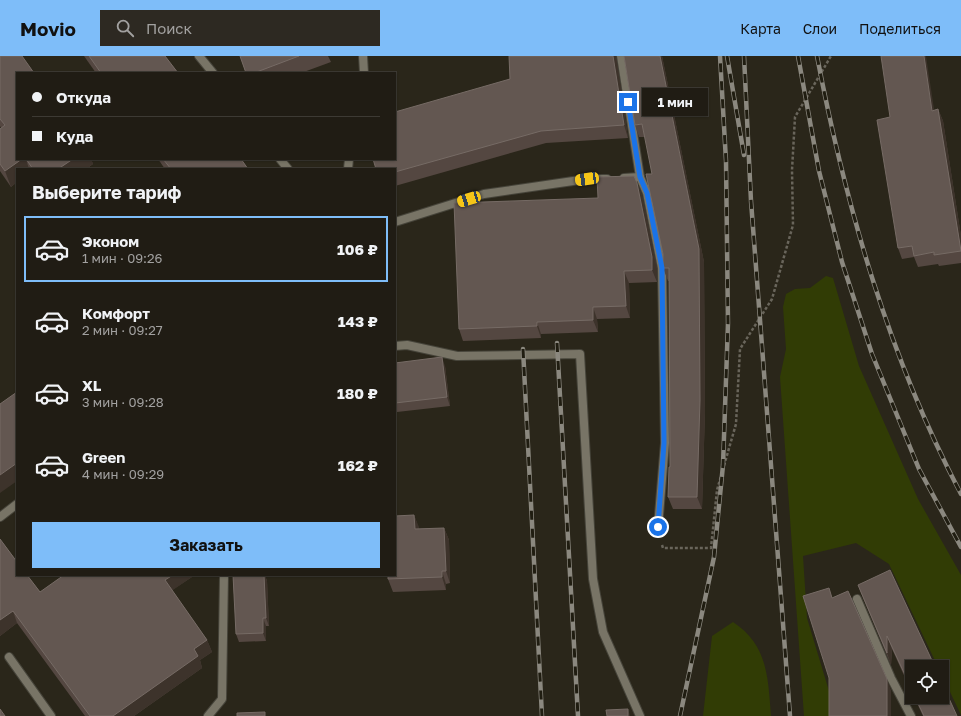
<!DOCTYPE html>
<html lang="ru">
<head>
<meta charset="utf-8">
<style>
  :root { --surface:#201c14; --page:#2d2922; --text:#f1f3f6; --muted:#a2a1a0; --line:#3d3a34; --accent:#7ebdf9 }
  body { margin:0; font-family:"Golos Text",sans-serif; background:var(--page); color:var(--text); height:100vh; display:flex; flex-direction:column; font-size:15px; white-space:nowrap }
  * { box-sizing:border-box; margin:0 }
  p { font-size:13px; color:var(--muted) }
  .icon { flex:none; width:22px; height:22px; fill:none; stroke:currentColor; stroke-width:2; stroke-linecap:round; stroke-linejoin:round }
  .map { position:relative; flex:1; overflow:hidden }
  .side { position:absolute; left:16px; top:112px; width:380px; height:408px; display:flex; flex-direction:column; background:var(--surface); border-radius:0px; box-shadow:0 1px 3px #0004,0 0 0 1px var(--line) }
  .side>* { flex:none }
  .hud { position:absolute; left:16px; top:16px; width:380px; height:88px; border-radius:0px; box-shadow:0 1px 3px #0004,0 0 0 1px var(--line); display:grid; align-content:center; height:88px; padding:0 16px; background:var(--surface) }
  .fabs { position:absolute; left:905px; top:604px; display:grid; gap:8px }
  .fabs a { display:grid; place-items:center; width:44px; height:44px; border-radius:0px; background:var(--surface); box-shadow:0 1px 3px #0004,0 0 0 1px var(--line); font-size:20px }
  .end { position:absolute; width:18px; height:18px; margin:-9px; border:5px solid #1a73e8; background:#fff; box-shadow:0 0 0 2px #fff }
  .from { border-radius:50% }
  .bubble { position:absolute; height:28px; border-radius:0px; background:var(--surface); box-shadow:0 1px 3px #0004,0 0 0 1px var(--line); font-size:13px; font-weight:700; line-height:28px; text-align:center }
  .car { position:absolute; width:12px; height:24px; margin:-12px -6px; border-radius:5px; box-shadow:0 0 3px 1px #0007; background:linear-gradient(#f5c518 24%,#345 0 40%,#f5c518 0 76%,#345 0 86%,#f5c518 0) }
  .hud b { display:flex; align-items:center; gap:14px; height:38px; font-size:15px }
  .hud b+b { border-top:1px solid var(--line) }
  .hud i { width:10px; height:10px; background:var(--text) }
  ul { padding:0; list-style:none }
  li { display:flex; align-items:center; gap:12px; height:66px; margin:0 8px 6px; padding:0 8px; border:2px solid transparent; border-radius:0px }
  li div { flex:1 }
  li b { display:block; font-size:15px }
  li em { font-style:normal; font-weight:700 }
  li.on { border-color:var(--accent) }
  li>.icon { width:36px; height:36px; stroke-width:1.5 }
  h2 { padding:0 16px; font-size:18px; line-height:48px }
  .primary-button { display:flex; gap:8px; margin-top:auto; padding:8px 16px }
  .primary-button a { flex:1; height:46px; border-radius:0px; background:var(--accent); color:#111; font-size:16px; font-weight:700; line-height:46px; text-align:center }
  header { display:flex; align-items:center; gap:24px; box-sizing:border-box; height:56px; padding:0 20px; background:var(--accent); color:#111 }
  header strong { font-size:19px }
  nav { display:flex; gap:22px; margin-inline-start:auto; font-size:14px }
  .search { width:280px; height:36px; background:var(--page); display:flex; align-items:center; gap:10px; box-sizing:border-box; padding:0 14px; border-radius:0px; color:var(--muted); font-size:15px }
  .map>svg:first-child { display:block }
</style>
</head>
<body>
<header>
<strong>Movio</strong>
<div class="search"><svg class="icon" aria-label="search" viewBox="0 0 24 24"><circle cx="10" cy="10" r="6"/><path d="M15 15l6 6"/></svg>Поиск</div>
<nav><a>Карта</a><a>Слои</a><a>Поделиться</a></nav>
</header>
<div class="map">
<svg width="961" height="660" viewBox="0 0 961 660">
  <rect width="100%" height="100%" fill="#2a261a"/>
  <!-- green -->
  <g fill="#313c05">
    <path d="M826,220L833,222L859,310L918,443L961,519V659L942,619V611H938L889,508L856,487L803,500L807,562L829,635V660H804L780,321L786,293L783,251L786,238L795,233L810,232Z"/>
    <path d="M733,566C768,589 768,622 771,660H703L712,580Z"/>
  </g>
  <g fill="none" stroke-linecap="round" stroke-linejoin="round">
    <!-- service casing -->
    <g stroke="#46443a" stroke-width="10">
      <g id="service">
        <path d="M199,0L213,17"/>
        <path d="M363,0L364,17"/>
        <path d="M621,0L640,121"/>
        <path d="M280,103L288,113"/>
        <path d="M348,113L349,103"/>
        <path d="M624,122L640,121L647,137L662,212L665,387L658,471"/>
        <path d="M395,166L484,138L587,123H607"/>
        <path d="M395,290L407,289L457,300L580,298L593,523L603,576L640,660"/>
        <path d="M0,461L17,448"/>
        <path d="M857,543L891,622L911,660"/>
        <path d="M9,601L51,660"/>
        <path d="M208,660L222,643L224,519"/>
      </g>
    </g>
    <!-- path -->
    <path stroke="#69655b" stroke-width="2.5" stroke-dasharray="3 2" stroke-linecap="butt" d="M662,489L663,492H711L717,434L736,368L740,293L772,243L793,169L792,114L795,61L831,0"/>
    <!-- service -->
    <use href="#service" stroke="#787466" stroke-width="8"/>
    <!-- rail casing -->
    <g stroke="#8b887f" stroke-width="4.5">
      <g id="rail">
        <path d="M727,0L744,99"/>
        <path d="M744,0L751,145L790,660"/>
        <path d="M798,0L819,115L842,206L872,298L919,413L961,491"/>
        <path d="M817,0C846,151 889,301 961,438"/>
        <path d="M557,287L578,660"/>
        <path d="M523,293L542,660"/>
        <path d="M680,660L714,501L723,409L728,267L726,105L720,0"/>
      </g>
    </g>
    <!-- rail -->
    <use href="#rail" stroke="#201d11" stroke-width="3" stroke-dasharray="9" stroke-linecap="butt"/>
  </g>
  <!-- wall -->
  <g fill="#544741">
    <path d="M0,0L17,103H91L93,108L86,113H17V126L11,131L0,115V73L1,72L0,70Z"/>
    <path d="M84,0H165L178,17H96Z"/>
    <path d="M240,0H328L331,6L301,17H246Z"/>
    <path d="M509,0H616L628,82L546,87L395,130V113L510,23Z"/>
    <path d="M624,0H662L704,206L705,356L702,453H673L668,441L670,411L669,225H668L663,212V198L652,118L645,81H639L635,69Z"/>
    <path d="M938,53L943,65L961,180V207L939,210L938,208L918,211L914,201L902,203L898,192L934,54Z"/>
    <path d="M158,103H241L248,113H165Z"/>
    <path d="M637,127L642,139L657,213V226L629,227L630,262L597,263L598,276L541,278V282L463,285L459,273L598,142Z"/>
    <path d="M395,307L445,310L450,350L397,356L395,351Z"/>
    <path d="M414,459L419,473L444,472L449,484L450,527L446,528V534L393,536L388,523Z"/>
    <path d="M0,483L40,536L195,519L172,534L207,584L212,596L200,604L202,612L134,660H85L17,567L0,580Z"/>
    <path d="M233,519H265L267,525L269,570H266V585L239,586L236,578Z"/>
    <path d="M858,529L912,611V637L892,593L891,609L863,542Z"/>
    <path d="M914,641H942L957,660H923Z"/>
  </g>
  <!-- shaded-wall -->
  <g fill="#3d332b">
    <path d="M613,0H616L628,82L624,69Z"/>
    <path d="M660,0H662L704,206L705,356L702,453L697,441Z"/>
    <path d="M924,0H926L936,66L932,55Z"/>
    <path d="M938,53L943,65L961,180V194Z"/>
    <path d="M22,103H26L29,113H17V126L11,131L5,115Z"/>
    <path d="M73,103H91L93,108L86,113H58Z"/>
    <path d="M637,127L642,139L657,213V226L652,214Z"/>
    <path d="M624,215L629,227L630,262L626,250Z"/>
    <path d="M593,251L597,263L598,276L593,264Z"/>
    <path d="M537,266L541,278V282L537,270Z"/>
    <path d="M442,301L445,310L450,350L447,341Z"/>
    <path d="M17,407V425L0,437V419Z"/>
    <path d="M414,459L419,471V486L415,473Z"/>
    <path d="M444,472L449,484L450,527L446,515Z"/>
    <path d="M442,515L446,528V534L442,521Z"/>
    <path d="M173,519H195L170,536L165,524Z"/>
    <path d="M264,519H265L267,525L269,570L266,562Z"/>
    <path d="M13,555L17,567L0,580V564Z"/>
    <path d="M263,562L266,570V585L263,577Z"/>
    <path d="M887,580L892,593L891,609L887,597Z"/>
    <path d="M207,584L212,596L200,604L202,612L134,660H113L194,593Z"/>
    <path d="M887,623L891,634V660H887Z"/>
    <path d="M628,653L630,660H628Z"/>
  </g>
  <!-- building -->
  <g fill="#635751" stroke="#766b65">
    <path d="M0,0H22L34,17H17V103H22L5,115L0,108V73L5,69L0,63Z"/>
    <path d="M89,0H165L178,17H101Z"/>
    <path d="M240,0H299L254,17H246Z"/>
    <path d="M509,0H613L624,69L541,75L395,116V113H376L373,103H395V56L510,23Z"/>
    <path d="M624,0H660L699,193L700,344L697,441H668L669,411H670L669,212H663V198L646,118H652L642,68L635,69Z"/>
    <path d="M881,0H924L932,55L938,53L961,195L934,199V196L914,200L912,190L898,192L877,64L890,61Z"/>
    <path d="M26,103H73L58,113H33Z"/>
    <path d="M163,103H241L248,113H171Z"/>
    <path d="M634,120L637,127L652,201V214L624,215L626,250L593,251V264L537,266V270L459,273L454,147L598,142L597,121Z"/>
    <path d="M442,301L447,341L395,347V307Z"/>
    <path d="M17,336V407L0,419V348Z"/>
    <path d="M414,459L415,473L444,472L446,515H442V521L388,523V519H395V460Z"/>
    <path d="M0,483L17,506V519H27L40,536L64,519H173L165,524L207,584L194,593L198,600L113,660H90L13,555L0,564Z"/>
    <path d="M890,514L935,611H912V634L887,580V597L858,529Z"/>
    <path d="M233,519H264L266,562H263V577L236,578Z"/>
    <path d="M829,532L832,542L848,535L887,623V660H829V622L803,540Z"/>
    <path d="M942,627L957,660H924L915,641H942Z"/>
    <path d="M0,653L5,660H0Z"/>
    <path d="M628,653V660H607L606,654Z"/>
    <path d="M265,656V660H237V657Z"/>
  </g>
  <g fill="none" stroke-linecap="round" stroke-linejoin="round">
    <!-- route -->
    <path stroke="#1a73e8" stroke-width="5" d="M628,46L640,121L647,137L662,212L664,387L658,471"/>
  </g>
</svg>
<div class="fabs">
<a><svg class="icon" aria-label="locate" viewBox="0 0 24 24"><circle cx="12" cy="12" r="6"/><path d="M12 2v4M12 18v4M2 12h4M18 12h4"/></svg></a>
</div>
<i class="end from" style="left:658px;top:471px"></i>
<i class="end" style="left:628px;top:46px"></i>
<div class="bubble" style="left:642px;top:32px;width:66px">1 мин</div>
<i class="car" style="left:587px;top:123px;rotate:262deg"></i>
<i class="car" style="left:469px;top:143px;rotate:253deg"></i>
<div class="hud">
<b><i class="from"></i>Откуда</b>
<b><i></i>Куда</b>
</div>
<section class="side">
<h2>Выберите тариф</h2>
<ul>
<li class="on"><svg class="icon" aria-label="car" viewBox="0 0 24 24"><path d="M5 17H2v-5l4-1 3-4h7l3 4 3 1v5h-3M9 17h6M6 11h13"/><circle cx="7" cy="17" r="2"/><circle cx="17" cy="17" r="2"/></svg><div><b>Эконом</b><p>1 мин · 09:26</p></div><em>106 ₽</em></li>
<li><svg class="icon" aria-label="car" viewBox="0 0 24 24"><path d="M5 17H2v-5l4-1 3-4h7l3 4 3 1v5h-3M9 17h6M6 11h13"/><circle cx="7" cy="17" r="2"/><circle cx="17" cy="17" r="2"/></svg><div><b>Комфорт</b><p>2 мин · 09:27</p></div><em>143 ₽</em></li>
<li><svg class="icon" aria-label="car" viewBox="0 0 24 24"><path d="M5 17H2v-5l4-1 3-4h7l3 4 3 1v5h-3M9 17h6M6 11h13"/><circle cx="7" cy="17" r="2"/><circle cx="17" cy="17" r="2"/></svg><div><b>XL</b><p>3 мин · 09:28</p></div><em>180 ₽</em></li>
<li><svg class="icon" aria-label="car" viewBox="0 0 24 24"><path d="M5 17H2v-5l4-1 3-4h7l3 4 3 1v5h-3M9 17h6M6 11h13"/><circle cx="7" cy="17" r="2"/><circle cx="17" cy="17" r="2"/></svg><div><b>Green</b><p>4 мин · 09:29</p></div><em>162 ₽</em></li>
</ul>
<div class="primary-button"><a>Заказать</a></div>
</section>
</div>
</body>
</html>
